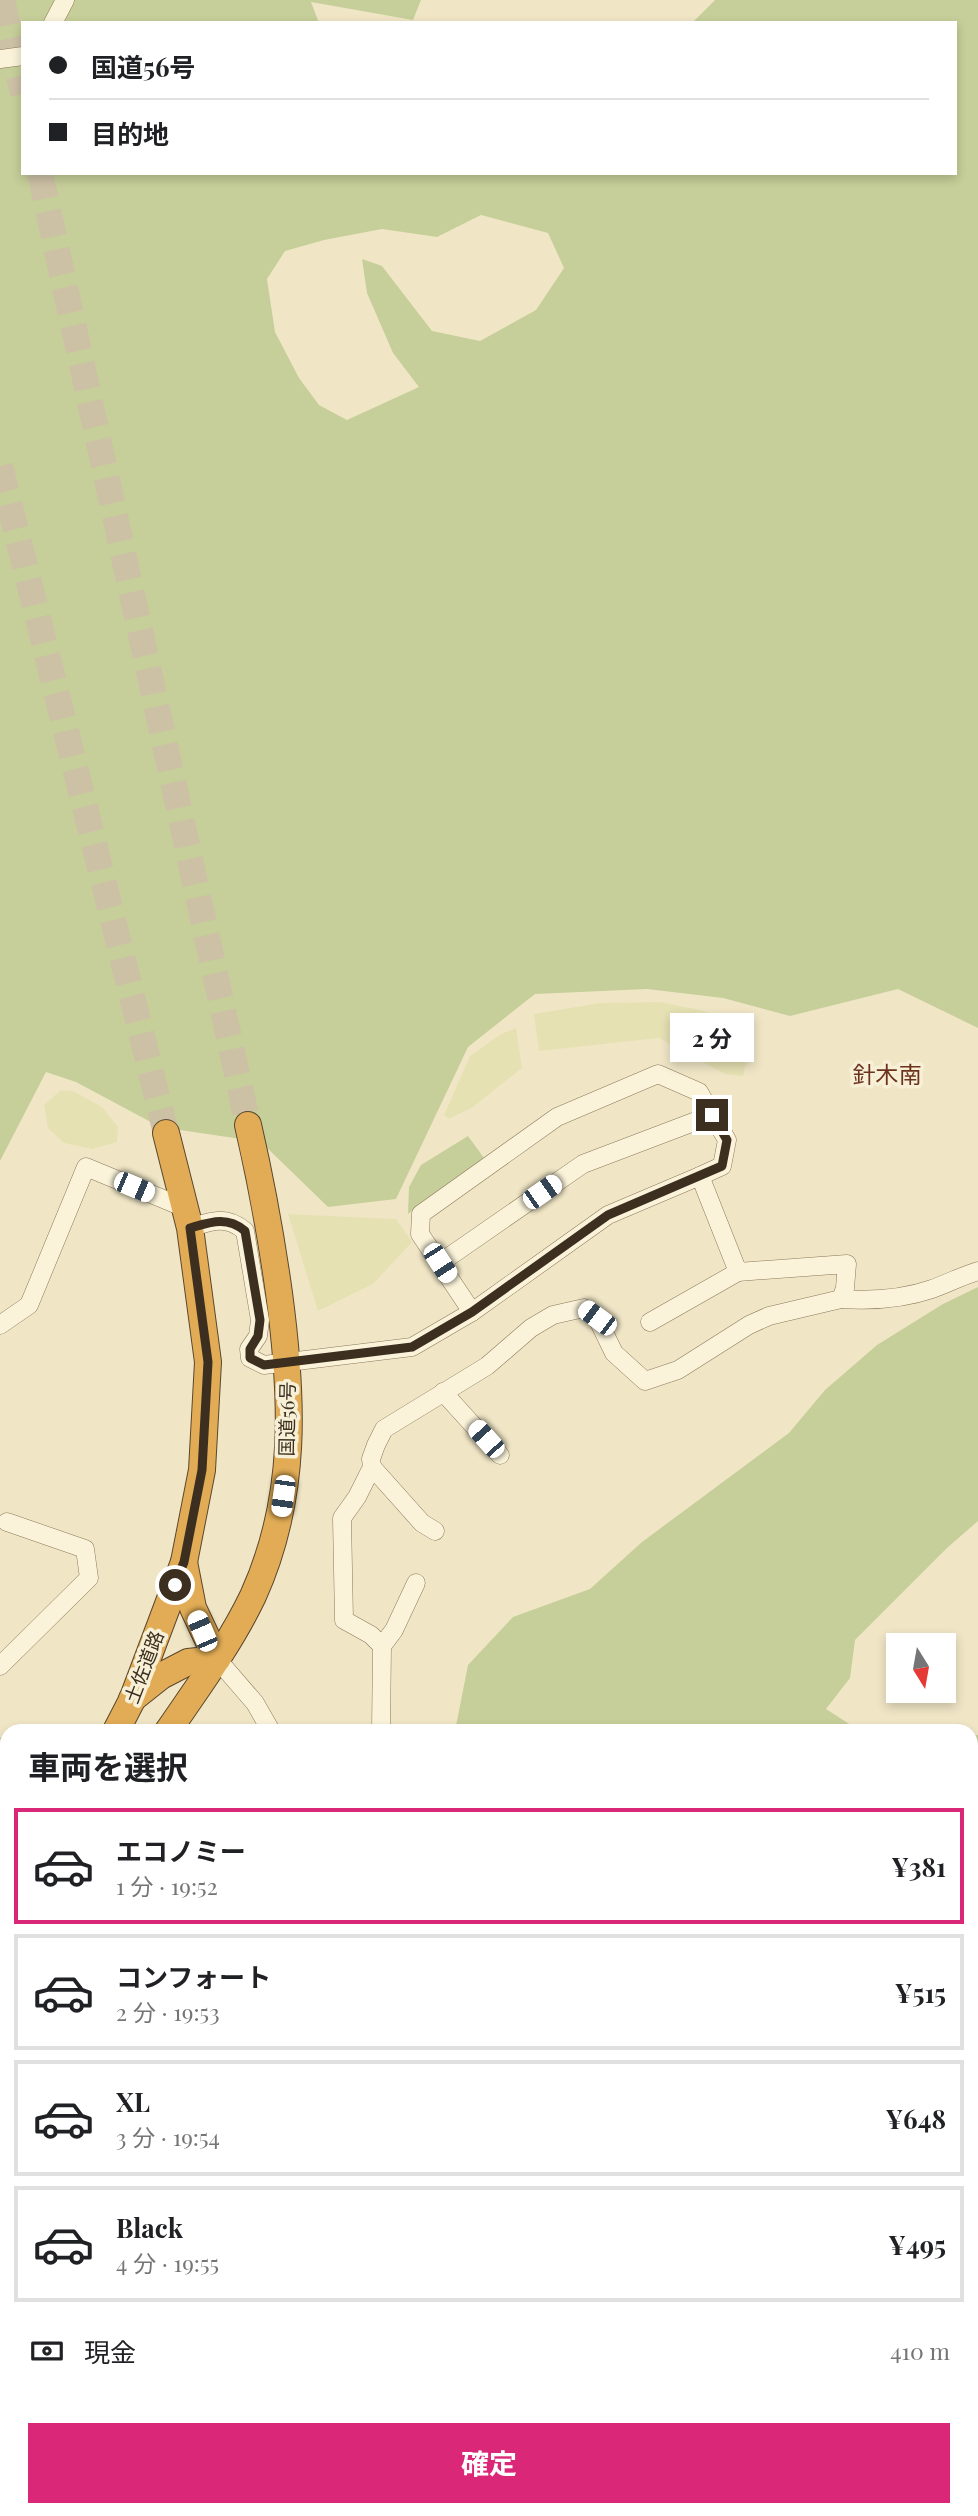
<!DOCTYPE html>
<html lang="ja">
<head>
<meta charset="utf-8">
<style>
  :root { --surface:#fff; --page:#f6f6f6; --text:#202124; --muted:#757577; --line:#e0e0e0; --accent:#db2777 }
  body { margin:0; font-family:"Playfair Display","Noto Sans JP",serif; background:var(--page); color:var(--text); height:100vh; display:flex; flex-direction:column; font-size:26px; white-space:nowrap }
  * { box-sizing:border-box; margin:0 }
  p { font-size:23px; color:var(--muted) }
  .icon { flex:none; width:38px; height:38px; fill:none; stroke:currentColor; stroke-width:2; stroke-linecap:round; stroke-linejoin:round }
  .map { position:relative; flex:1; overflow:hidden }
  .drawer { position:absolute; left:0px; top:1724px; width:978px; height:793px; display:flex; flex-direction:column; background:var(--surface); border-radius:21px 21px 0 0; box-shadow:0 4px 10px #0003 }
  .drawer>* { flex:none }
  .top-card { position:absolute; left:21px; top:21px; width:936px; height:154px; border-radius:0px; box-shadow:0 4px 10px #0003; display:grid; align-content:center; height:154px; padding:0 28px; background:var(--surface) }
  .needle { width:46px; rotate:169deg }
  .fabs { position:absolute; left:886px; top:1633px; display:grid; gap:14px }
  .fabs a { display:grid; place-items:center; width:70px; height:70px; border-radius:0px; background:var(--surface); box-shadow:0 4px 10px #0003; font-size:35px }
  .end { position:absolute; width:32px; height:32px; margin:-16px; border:9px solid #3c2f1f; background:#fff; box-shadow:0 0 0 4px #fff }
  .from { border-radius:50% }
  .bubble { position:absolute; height:49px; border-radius:0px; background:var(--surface); box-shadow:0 4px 10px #0003; font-size:23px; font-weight:700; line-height:49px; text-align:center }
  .car { position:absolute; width:21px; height:42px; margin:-21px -10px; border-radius:9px; box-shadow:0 0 5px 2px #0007; background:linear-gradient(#fff 24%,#345 0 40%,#fff 0 76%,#345 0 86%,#fff 0) }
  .top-card b { display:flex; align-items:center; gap:24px; height:66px; font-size:26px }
  .top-card b+b { border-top:2px solid var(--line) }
  .top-card i { width:18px; height:18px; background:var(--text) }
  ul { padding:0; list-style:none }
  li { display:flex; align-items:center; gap:21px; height:116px; margin:0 14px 10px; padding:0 14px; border:4px solid var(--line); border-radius:0px }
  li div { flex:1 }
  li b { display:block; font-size:26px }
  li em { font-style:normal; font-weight:700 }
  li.on { border-color:var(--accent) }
  li>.icon { width:63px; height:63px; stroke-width:1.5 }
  h2 { padding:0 28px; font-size:32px; line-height:84px }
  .pay { display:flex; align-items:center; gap:18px; height:77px; padding:0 28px; font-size:26px }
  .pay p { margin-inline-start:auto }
  .cta { display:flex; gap:14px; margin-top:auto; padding:14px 28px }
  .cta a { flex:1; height:80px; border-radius:0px; background:var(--accent); color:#fff; font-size:28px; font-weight:700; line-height:80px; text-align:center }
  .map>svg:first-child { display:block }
</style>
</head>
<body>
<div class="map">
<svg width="978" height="2516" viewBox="0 0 978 2516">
  <rect width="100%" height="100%" fill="#f0e6c6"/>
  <!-- farmland -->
  <g fill="#e6e1b3">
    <path d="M660,1002L700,1010L742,1023L749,1048L743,1076L725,1074L659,1038L539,1051L534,1014L600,1003Z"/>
    <path d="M516,1028L522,1068L473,1107L449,1119L444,1115L470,1056L501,1034Z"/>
    <path d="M61,1090L73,1091L102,1107L118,1127L117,1142L92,1149L64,1143L48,1128L44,1105Z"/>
    <path d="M288,1214L396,1219L412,1242L373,1284L318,1311Z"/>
  </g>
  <!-- green -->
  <g fill="#c6cf99" fill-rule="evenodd">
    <path d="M0,0H421L413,20L311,2L319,23H23V173H956V23H692L715,0H978V1028L898,989L790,1016L723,998L647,989L535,994L468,1047L396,1199L328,1207L261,1142L160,1127L76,1082L46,1072L0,1161ZM481,215L548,233L564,268L536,310L480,341L432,331L382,266L362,259L367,293L393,353L419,387L347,420L319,405L299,378L275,332L267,279L285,251L324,240L382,229L437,237Z"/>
    <path d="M468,1136L484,1158L408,1214L409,1187L421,1165Z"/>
    <path d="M978,1287V1521L947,1548L855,1640L850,1678L826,1709L860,1731H455L468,1665L513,1617L590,1589L642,1542L789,1433L825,1390L877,1345L943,1304Z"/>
    <path d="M978,1735V2383L971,2377V1736Z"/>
    <path d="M667,2510H759L743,2516H669Z"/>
  </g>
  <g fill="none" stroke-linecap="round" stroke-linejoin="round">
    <!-- stream -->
    <path stroke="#6e938c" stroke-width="5" d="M0,2005L7,1997"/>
    <!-- highway-tunnel -->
    <g stroke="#ccc1a5" stroke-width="26" stroke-dasharray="26 13" stroke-linecap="butt">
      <path d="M2,0L23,94"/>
      <path d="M40,173L248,1125"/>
      <path d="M0,466L166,1133"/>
    </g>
    <!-- minor casing -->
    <g stroke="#8d785b" stroke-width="19">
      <g id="minor">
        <path d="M53,23L65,0"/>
        <path d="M0,59L23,56"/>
        <path d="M190,1228C212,1221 226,1215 245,1231L260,1320L258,1336L249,1349L250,1358L264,1365L412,1347L472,1312L608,1215L700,1176L738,1272L847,1264L845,1288L841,1299L769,1316L749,1325L678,1370L645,1381L614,1353L597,1318L584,1308L553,1315L531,1328L487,1366L384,1429L376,1445L371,1459L372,1467L357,1497L342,1518L344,1620L371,1635L382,1646L381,1731"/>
        <path d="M440,1263L583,1164L712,1115"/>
        <path d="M841,1299C871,1301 903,1299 932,1289C948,1283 962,1276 978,1271"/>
        <path d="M472,1312L420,1234L421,1214L557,1117L658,1074L699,1092L727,1140L722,1166L700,1176"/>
        <path d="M650,1322L738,1272"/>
        <path d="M0,1325L29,1305L86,1167L185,1208"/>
        <path d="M443,1392L500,1455"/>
        <path d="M372,1467L422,1523L435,1531"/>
        <path d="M382,1646L394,1630L416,1583"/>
        <path d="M217,1659L255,1703L271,1731"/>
        <path d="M0,1666L89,1578L85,1549L7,1522"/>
        <path d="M0,1748L7,1755"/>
        <path d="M971,2396L978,2402"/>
        <path d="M0,2436L7,2449"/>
        <path d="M38,2510L40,2516"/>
        <path d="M288,2510V2516"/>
        <path d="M959,2510L968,2516"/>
        <path d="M772,2516L787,2510"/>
      </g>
    </g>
    <!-- highway casing -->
    <g stroke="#5a462f" stroke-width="28">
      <g id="highway">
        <path d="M184,1562L193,1608L217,1659"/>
        <path d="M132,1699L161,1676L188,1662L217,1659"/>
        <path d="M116,1731L132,1700L184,1562L202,1470L208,1362L190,1228L166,1133"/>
        <path d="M168,1731C198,1687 230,1644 253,1596C298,1497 293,1397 279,1293C271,1236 261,1181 248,1125"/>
        <path d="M0,1904L7,1894"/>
        <path d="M0,1962L7,1953"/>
      </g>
    </g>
    <!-- minor -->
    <use href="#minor" stroke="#faf3da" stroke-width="18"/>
    <!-- highway -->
    <use href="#highway" stroke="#e1ac55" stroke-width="26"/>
  </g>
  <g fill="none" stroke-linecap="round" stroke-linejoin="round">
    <!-- route -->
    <path stroke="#3c2f1f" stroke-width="9" d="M175,1585L184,1562L202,1470L208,1362L190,1228C211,1222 227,1216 245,1231L260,1320L258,1336L250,1349V1358L264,1365L412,1347L472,1312L608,1215L722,1166L727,1140L712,1115"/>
  </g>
  <g text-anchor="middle" stroke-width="7" stroke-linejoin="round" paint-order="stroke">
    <!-- street labels -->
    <g font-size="19" fill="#3c2f1f" stroke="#f7f0d6">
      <text transform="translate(287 1419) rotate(-89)" y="7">国道56号</text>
      <text transform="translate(144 1667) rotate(-69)" y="7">土佐道路</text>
    </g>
    <!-- quarter labels -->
    <g font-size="23" fill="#6b321d" stroke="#f7f0d6">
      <text x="887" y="1083">針木南</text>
    </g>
  </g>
</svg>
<div class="fabs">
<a><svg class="needle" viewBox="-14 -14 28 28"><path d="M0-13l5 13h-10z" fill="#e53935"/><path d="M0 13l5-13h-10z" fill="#757577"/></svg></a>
</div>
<i class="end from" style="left:175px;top:1585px"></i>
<i class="end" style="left:712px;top:1115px"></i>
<div class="bubble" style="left:670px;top:1013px;width:84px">2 分</div>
<i class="car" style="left:134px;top:1187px;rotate:113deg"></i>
<i class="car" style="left:542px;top:1192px;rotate:55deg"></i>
<i class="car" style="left:440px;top:1263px;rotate:147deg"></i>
<i class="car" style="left:597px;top:1318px;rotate:307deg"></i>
<i class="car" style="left:486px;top:1439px;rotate:318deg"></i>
<i class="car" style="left:283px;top:1496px;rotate:188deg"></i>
<i class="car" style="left:202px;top:1631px;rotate:337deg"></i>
<div class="top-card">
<b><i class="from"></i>国道56号</b>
<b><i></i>目的地</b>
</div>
<section class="drawer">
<h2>車両を選択</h2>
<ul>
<li class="on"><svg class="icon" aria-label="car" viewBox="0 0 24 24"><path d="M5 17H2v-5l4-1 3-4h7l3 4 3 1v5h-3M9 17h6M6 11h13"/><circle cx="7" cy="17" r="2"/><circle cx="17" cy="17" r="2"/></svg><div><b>エコノミー</b><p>1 分 · 19:52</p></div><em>¥381</em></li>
<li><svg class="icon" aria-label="car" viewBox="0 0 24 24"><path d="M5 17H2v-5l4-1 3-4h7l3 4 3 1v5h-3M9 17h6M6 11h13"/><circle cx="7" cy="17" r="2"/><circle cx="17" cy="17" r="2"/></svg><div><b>コンフォート</b><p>2 分 · 19:53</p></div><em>¥515</em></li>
<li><svg class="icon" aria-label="car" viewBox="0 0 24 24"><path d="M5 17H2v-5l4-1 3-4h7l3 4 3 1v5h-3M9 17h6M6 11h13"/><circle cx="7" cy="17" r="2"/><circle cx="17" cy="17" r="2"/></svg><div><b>XL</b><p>3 分 · 19:54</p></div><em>¥648</em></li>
<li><svg class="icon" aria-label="car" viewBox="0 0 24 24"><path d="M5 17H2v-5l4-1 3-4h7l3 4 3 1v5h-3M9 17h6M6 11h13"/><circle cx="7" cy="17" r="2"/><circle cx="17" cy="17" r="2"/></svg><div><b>Black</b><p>4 分 · 19:55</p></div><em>¥495</em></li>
</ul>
<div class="pay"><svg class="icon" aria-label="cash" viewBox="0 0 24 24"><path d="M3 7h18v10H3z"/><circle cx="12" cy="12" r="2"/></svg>現金<p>410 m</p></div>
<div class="cta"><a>確定</a></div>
</section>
</div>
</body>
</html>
